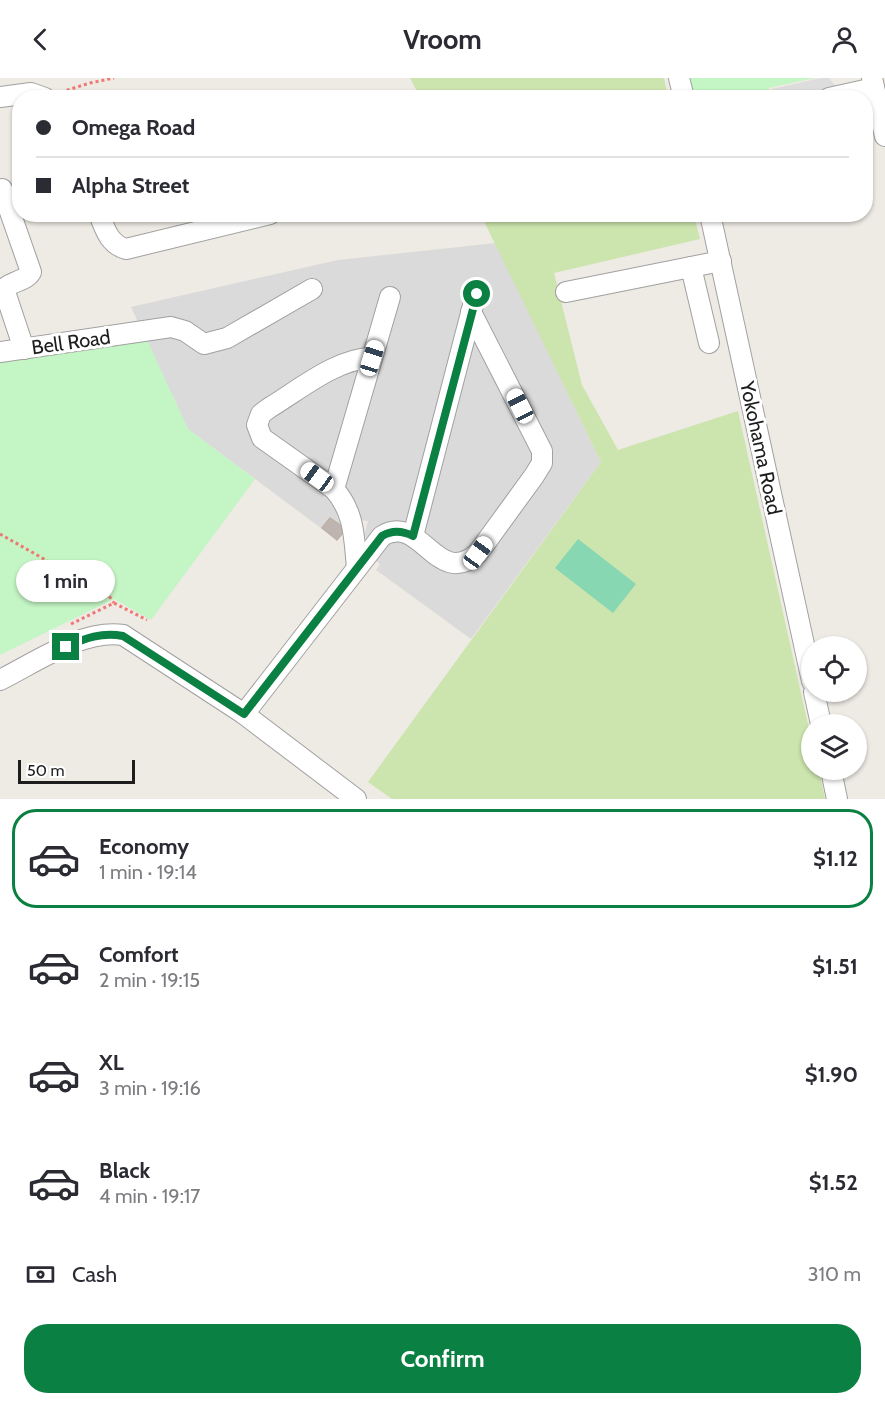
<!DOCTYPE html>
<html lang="en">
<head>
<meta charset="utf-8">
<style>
  :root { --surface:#fff; --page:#f7f7f7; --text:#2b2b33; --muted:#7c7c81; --line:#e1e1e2; --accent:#0b8043 }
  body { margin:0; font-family:Cabin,sans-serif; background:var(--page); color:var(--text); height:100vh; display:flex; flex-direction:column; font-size:22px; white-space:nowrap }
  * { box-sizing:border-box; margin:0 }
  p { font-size:20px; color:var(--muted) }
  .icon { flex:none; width:33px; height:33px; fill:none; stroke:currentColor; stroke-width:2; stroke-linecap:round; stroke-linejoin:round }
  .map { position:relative; height:721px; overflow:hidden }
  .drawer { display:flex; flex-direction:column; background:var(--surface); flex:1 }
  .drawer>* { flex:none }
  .top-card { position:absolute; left:12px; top:12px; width:861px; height:132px; border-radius:24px; box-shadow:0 2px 4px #0004; display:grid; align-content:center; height:132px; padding:0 24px; background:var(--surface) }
  .fabs { position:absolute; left:801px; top:558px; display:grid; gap:12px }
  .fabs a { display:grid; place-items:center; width:66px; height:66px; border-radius:50%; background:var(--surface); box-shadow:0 2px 4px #0004; font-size:30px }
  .scale { position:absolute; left:18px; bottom:15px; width:117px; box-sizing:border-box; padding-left:6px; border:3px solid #1d1d1d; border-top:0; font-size:16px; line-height:21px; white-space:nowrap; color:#1d1d1d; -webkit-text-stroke:4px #fff; paint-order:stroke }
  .end { position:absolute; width:27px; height:27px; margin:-14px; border:8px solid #0b8043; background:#fff; box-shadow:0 0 0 3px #fff }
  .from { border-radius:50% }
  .bubble { position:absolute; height:42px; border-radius:21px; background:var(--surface); box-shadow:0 2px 4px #0004; font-size:20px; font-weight:700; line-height:42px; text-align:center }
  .car { position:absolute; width:18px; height:36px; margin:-18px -9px; border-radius:8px; box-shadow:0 0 4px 2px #0007; background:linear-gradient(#fff 24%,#345 0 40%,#fff 0 76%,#345 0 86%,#fff 0) }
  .top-card b { display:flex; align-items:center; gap:21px; height:57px; font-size:22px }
  .top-card b+b { border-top:2px solid var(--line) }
  .top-card i { width:15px; height:15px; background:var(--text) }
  ul { padding:10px 0 0; list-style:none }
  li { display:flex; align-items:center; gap:18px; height:99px; margin:0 12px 9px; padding:0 12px; border:3px solid transparent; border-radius:24px }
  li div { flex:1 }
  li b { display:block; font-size:22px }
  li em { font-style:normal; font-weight:700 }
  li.selected { border-color:var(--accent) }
  li>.icon { width:54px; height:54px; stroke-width:1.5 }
  .pay { display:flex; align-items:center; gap:15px; height:66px; padding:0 24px; font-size:22px }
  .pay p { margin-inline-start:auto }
  .action { display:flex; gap:12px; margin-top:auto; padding:12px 24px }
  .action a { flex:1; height:69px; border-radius:24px; background:var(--accent); color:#fff; font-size:24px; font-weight:700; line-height:69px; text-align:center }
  header { display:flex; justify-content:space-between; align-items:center; height:78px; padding:0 24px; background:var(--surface); font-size:27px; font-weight:700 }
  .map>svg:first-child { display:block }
</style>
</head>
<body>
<header><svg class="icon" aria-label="back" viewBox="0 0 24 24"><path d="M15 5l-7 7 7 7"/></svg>Vroom<svg class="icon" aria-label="person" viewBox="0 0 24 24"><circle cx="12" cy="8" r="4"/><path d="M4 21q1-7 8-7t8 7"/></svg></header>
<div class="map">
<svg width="885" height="721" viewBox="0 0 885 721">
  <rect width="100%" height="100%" fill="#eeeae4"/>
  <!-- residential -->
  <path fill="#dbdada" d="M496,165L601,384L471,561L376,492L380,486L373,481L382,471L364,458L368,443L344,440L339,446L346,451L337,462L188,351L131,229L338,182Z"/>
  <!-- grass -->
  <g fill="#cce4ad">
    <path d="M410,0H664L668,19H420Z"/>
    <path d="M481,137H694L700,161L554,195L582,307L618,372L738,333L811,660L812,692H819L825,721H392L368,704L601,384Z"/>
  </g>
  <!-- park -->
  <g fill="#c4f5c4">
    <path d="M687,0H815L768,10L775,20L691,19Z"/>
    <path d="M147,262L188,351L255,401L151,542L114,521L0,577V283Z"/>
  </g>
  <!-- pitch -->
  <path fill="#88d7b3" d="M578,461L636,506L613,535L555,490Z"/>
  <!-- parking -->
  <path fill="#ddd" d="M821,0H829L837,10L791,20L778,19L772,11Z"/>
  <!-- building -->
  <path fill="#beb5b1" stroke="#beb0a7" stroke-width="1.5" d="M330,440L346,451L337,462L322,450Z"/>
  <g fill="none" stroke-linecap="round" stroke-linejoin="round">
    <!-- minor casing -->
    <g stroke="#a1a1a1" stroke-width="22">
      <g id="minor">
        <path d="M679,0L684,20"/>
        <path d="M872,0L885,58"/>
        <path d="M0,19L31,15L45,20"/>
        <path d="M829,20L874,10"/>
        <path d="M2,111L31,194C25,204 11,203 4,211L24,271"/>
        <path d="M99,136C105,151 109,166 126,171L270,136"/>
        <path d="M710,136L812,603"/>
        <path d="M691,189L709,265"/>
        <path d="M566,214L721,183"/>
        <path d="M0,274L171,249L185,253L204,266L227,260L312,211"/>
        <path d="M334,411L390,219"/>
        <path d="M413,458L476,216"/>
        <path d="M357,490C354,460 355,435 334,411L262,360L257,347L261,336L269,330C299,312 337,280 372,280"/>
        <path d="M0,602C36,584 83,551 123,557L244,636L356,721"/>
        <path d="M814,614L821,646"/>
        <path d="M244,636L382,458C421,434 437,512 478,475L534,398L542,385V373L471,234"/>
        <path d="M831,692L837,721"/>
      </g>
    </g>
    <!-- path -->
    <g stroke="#ef7874" stroke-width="3" stroke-dasharray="3 3" stroke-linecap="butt">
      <path d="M61,14L90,5L114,0"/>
      <path d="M0,456L109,518L114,525"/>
      <path d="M71,546L114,525L147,542"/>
    </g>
    <!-- minor -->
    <use href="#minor" stroke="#fff" stroke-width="20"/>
  </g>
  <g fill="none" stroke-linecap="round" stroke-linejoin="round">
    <!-- route -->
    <path stroke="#0b8043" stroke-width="8" d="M66,569C85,560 102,554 123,558L244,636L382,458C392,452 403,453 413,458L477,216"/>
  </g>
  <g text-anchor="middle" stroke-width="6" stroke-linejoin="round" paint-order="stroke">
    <!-- street labels -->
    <g font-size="20" fill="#1d1d1d" stroke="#fff">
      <text transform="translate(71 264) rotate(-8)" y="7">Bell Road</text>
      <text transform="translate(761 370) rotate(78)" y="7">Yokohama Road</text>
    </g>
  </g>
</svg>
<div class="fabs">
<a><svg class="icon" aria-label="locate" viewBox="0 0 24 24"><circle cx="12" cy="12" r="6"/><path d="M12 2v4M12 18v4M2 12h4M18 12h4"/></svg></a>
<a><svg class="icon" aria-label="layers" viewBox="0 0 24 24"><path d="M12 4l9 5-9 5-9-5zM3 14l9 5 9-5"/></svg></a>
</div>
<div class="scale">50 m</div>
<i class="end from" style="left:477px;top:216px"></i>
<i class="end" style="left:66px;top:569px"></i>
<div class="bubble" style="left:16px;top:482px;width:99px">1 min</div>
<i class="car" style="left:372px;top:280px;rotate:17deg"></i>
<i class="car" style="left:520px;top:328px;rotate:333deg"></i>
<i class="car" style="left:317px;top:399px;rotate:306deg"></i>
<i class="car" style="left:478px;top:475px;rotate:36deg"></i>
<div class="top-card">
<b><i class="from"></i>Omega Road</b>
<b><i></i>Alpha Street</b>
</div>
</div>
<section class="drawer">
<ul>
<li class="selected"><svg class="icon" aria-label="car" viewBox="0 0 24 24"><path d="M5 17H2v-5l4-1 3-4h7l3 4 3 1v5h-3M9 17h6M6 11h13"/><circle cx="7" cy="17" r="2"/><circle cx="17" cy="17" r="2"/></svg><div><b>Economy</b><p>1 min · 19:14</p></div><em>$1.12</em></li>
<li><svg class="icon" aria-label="car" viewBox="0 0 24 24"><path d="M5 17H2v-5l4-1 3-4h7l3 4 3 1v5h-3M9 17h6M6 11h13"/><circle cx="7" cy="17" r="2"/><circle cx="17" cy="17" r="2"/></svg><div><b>Comfort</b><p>2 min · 19:15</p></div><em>$1.51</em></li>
<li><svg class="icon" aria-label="car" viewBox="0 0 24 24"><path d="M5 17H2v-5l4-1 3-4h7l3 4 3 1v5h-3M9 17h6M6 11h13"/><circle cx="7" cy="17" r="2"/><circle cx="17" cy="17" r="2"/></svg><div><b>XL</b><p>3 min · 19:16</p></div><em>$1.90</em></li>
<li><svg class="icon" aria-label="car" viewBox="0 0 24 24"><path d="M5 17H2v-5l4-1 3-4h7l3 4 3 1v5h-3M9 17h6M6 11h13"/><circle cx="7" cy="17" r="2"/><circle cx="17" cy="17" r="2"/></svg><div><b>Black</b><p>4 min · 19:17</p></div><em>$1.52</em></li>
</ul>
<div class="pay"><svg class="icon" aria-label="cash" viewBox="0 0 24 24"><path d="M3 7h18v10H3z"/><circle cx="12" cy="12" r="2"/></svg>Cash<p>310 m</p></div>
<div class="action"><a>Confirm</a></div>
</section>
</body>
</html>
